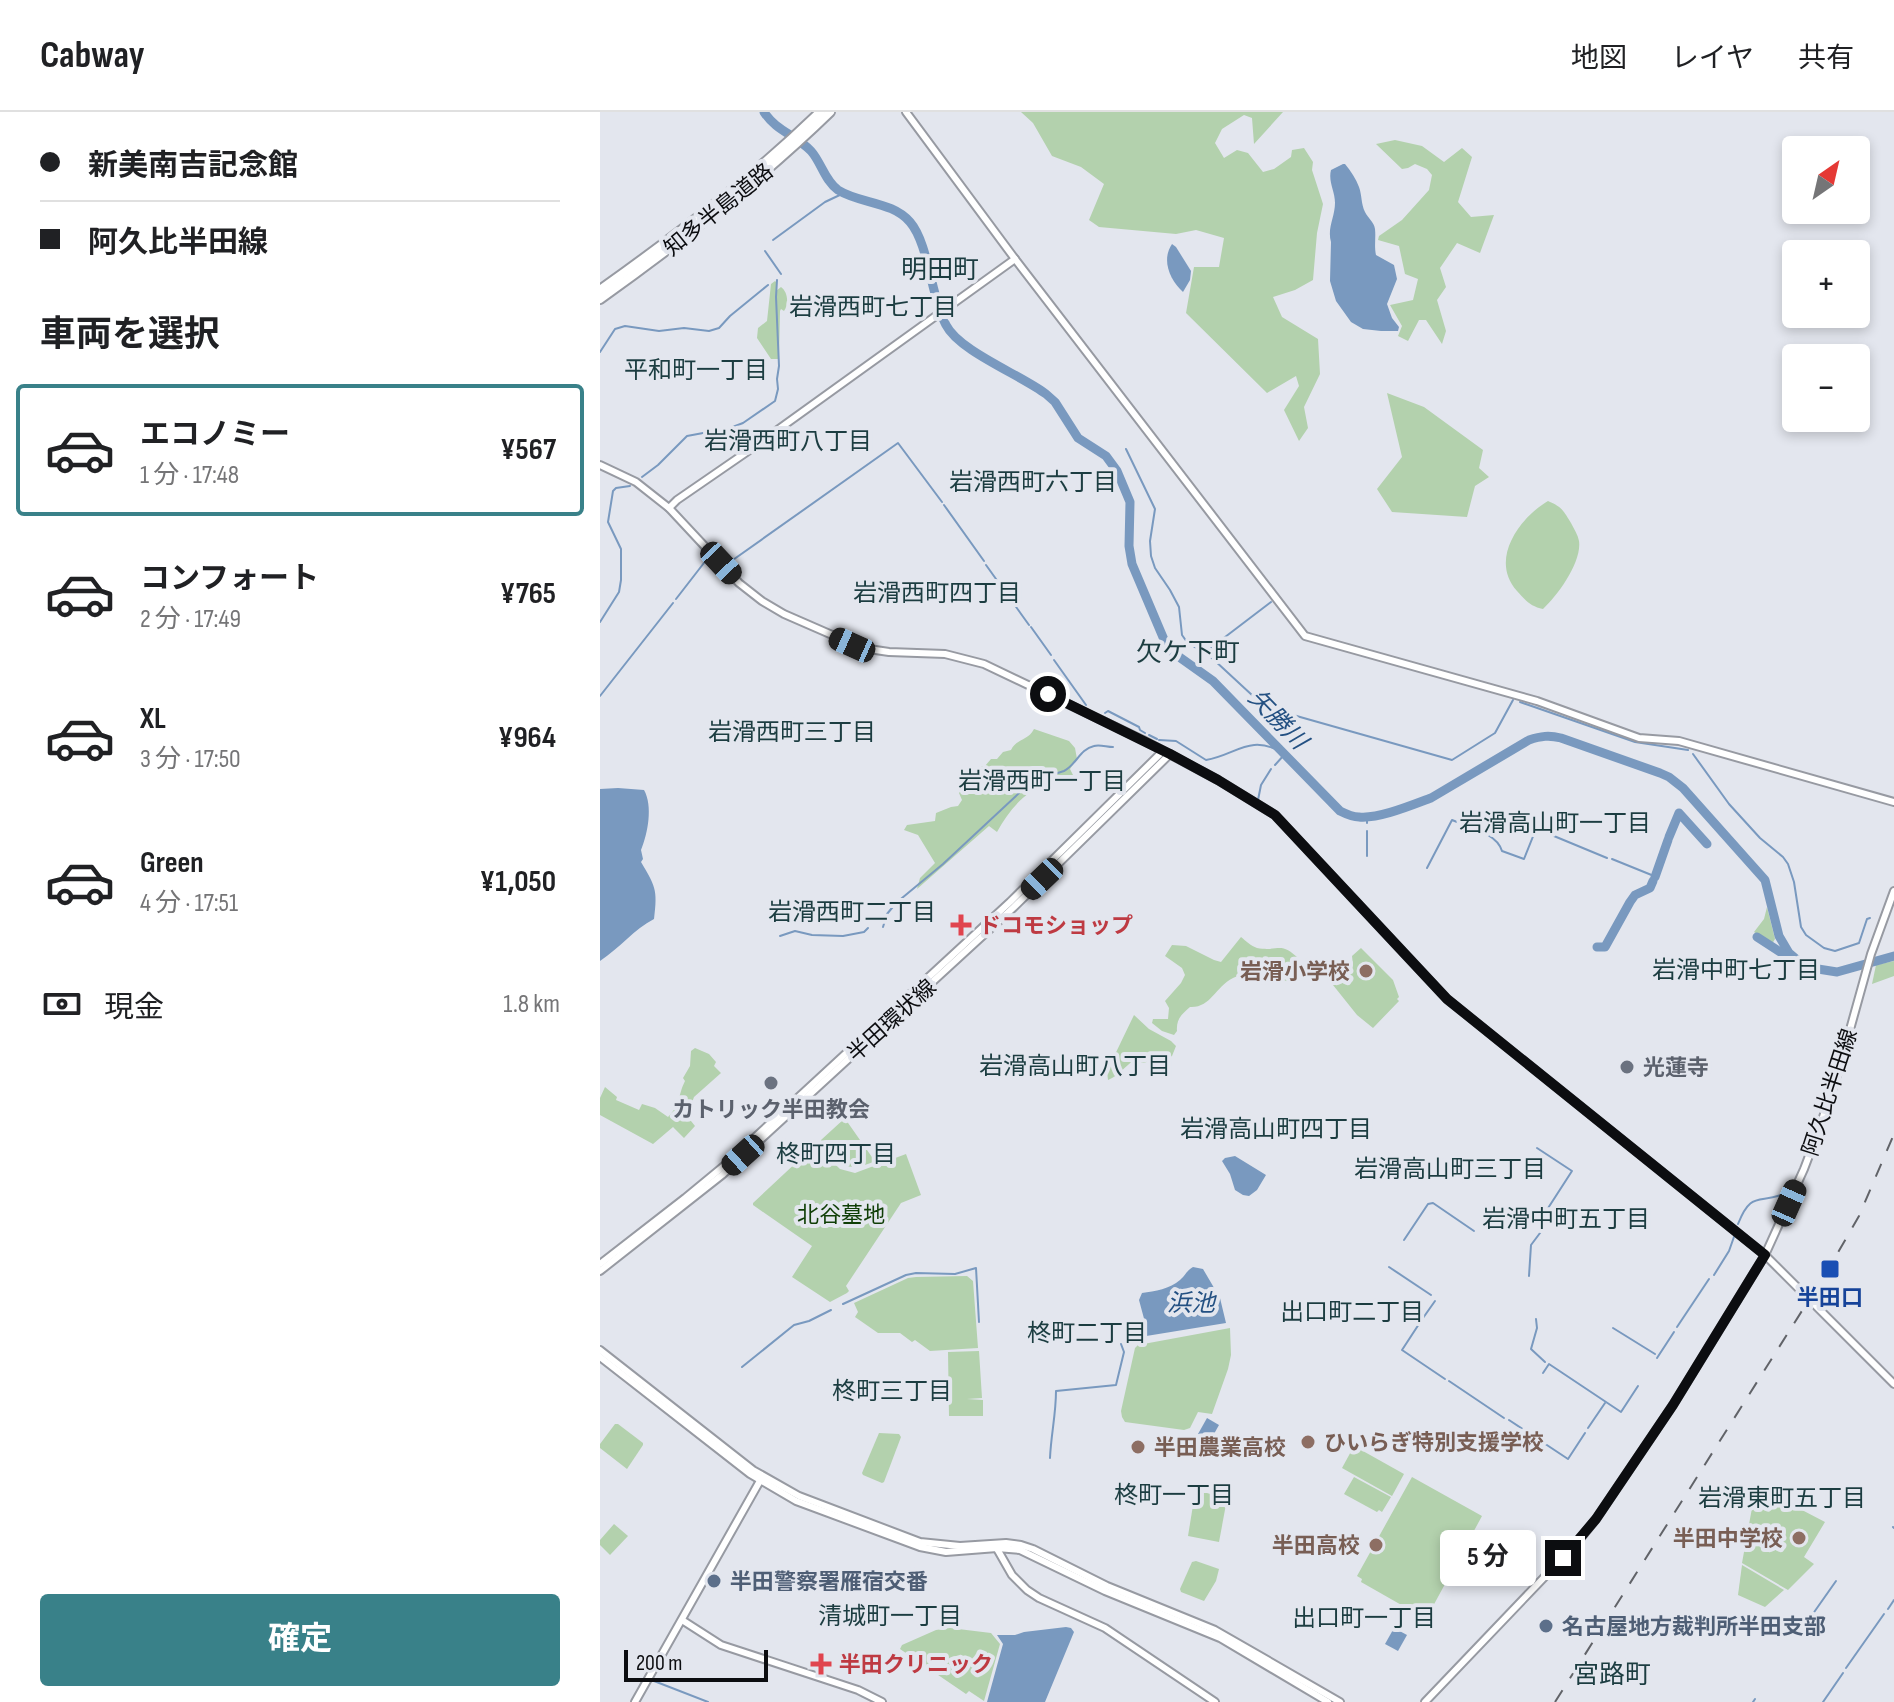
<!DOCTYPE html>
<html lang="ja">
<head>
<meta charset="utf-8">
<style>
  :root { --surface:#fff; --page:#f2f2f2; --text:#202124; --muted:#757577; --line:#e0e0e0; --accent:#398189 }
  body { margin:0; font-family:"Sofia Sans Condensed","Noto Sans JP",sans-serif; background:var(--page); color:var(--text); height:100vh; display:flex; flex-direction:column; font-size:30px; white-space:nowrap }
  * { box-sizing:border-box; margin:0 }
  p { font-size:26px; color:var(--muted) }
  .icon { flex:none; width:44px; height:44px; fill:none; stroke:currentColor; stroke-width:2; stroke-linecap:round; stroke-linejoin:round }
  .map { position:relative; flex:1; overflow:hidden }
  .sheet { display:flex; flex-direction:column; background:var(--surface); width:600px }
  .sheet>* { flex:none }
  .banner { display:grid; align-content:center; height:176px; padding:0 40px; background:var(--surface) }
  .needle { width:52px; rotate:34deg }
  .tools { position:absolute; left:1182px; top:24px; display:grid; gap:16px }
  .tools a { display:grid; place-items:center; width:88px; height:88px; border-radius:8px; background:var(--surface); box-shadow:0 4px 12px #0003; font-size:40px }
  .scale { position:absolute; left:24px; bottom:20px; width:144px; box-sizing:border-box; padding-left:8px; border:4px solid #0c0d10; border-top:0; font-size:22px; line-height:28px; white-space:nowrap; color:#0c0d10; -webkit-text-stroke:6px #e3e6ee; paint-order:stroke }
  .end { position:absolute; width:36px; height:36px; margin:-18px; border:10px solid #0c0d10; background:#fff; box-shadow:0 0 0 4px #fff }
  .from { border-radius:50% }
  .bubble { position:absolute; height:56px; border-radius:8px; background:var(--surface); box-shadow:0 4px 12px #0003; font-size:26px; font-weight:700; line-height:56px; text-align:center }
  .car { position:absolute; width:24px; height:48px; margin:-24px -12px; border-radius:10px; box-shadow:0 0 6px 2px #0007; background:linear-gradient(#222 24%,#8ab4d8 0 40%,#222 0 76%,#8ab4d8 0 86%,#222 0) }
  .banner b { display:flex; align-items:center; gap:28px; height:76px; font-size:30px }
  .banner b+b { border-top:2px solid var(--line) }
  .banner i { width:20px; height:20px; background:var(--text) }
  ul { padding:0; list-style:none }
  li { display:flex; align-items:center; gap:24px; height:132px; margin:0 16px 12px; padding:0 24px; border:4px solid transparent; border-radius:8px }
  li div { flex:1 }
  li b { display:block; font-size:30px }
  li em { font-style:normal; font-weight:700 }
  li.selected { border-color:var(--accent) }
  li>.icon { width:72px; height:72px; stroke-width:1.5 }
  h2 { padding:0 40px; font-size:36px; line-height:96px }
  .pay { display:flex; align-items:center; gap:20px; height:88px; padding:0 40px; font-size:30px }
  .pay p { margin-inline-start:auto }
  .action { display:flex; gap:16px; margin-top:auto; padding:16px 40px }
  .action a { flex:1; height:92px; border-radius:8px; background:var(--accent); color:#fff; font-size:32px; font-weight:700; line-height:92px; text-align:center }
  header { display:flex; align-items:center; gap:48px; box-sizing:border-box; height:112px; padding:0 40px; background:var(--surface); border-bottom:2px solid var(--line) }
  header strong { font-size:38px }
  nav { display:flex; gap:44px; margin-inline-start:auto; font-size:28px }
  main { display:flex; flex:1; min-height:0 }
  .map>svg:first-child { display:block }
</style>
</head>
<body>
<header>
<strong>Cabway</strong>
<nav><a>地図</a><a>レイヤ</a><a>共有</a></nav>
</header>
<main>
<section class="sheet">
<div class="banner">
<b><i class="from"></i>新美南吉記念館</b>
<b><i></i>阿久比半田線</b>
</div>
<h2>車両を選択</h2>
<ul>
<li class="selected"><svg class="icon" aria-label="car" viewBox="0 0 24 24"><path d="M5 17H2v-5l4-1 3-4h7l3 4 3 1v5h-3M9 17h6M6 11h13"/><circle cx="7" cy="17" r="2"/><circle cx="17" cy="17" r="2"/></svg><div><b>エコノミー</b><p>1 分 · 17:48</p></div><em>¥567</em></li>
<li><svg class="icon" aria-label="car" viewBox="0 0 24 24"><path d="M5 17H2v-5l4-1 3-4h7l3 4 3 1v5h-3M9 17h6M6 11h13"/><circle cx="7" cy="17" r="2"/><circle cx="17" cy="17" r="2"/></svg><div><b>コンフォート</b><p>2 分 · 17:49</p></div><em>¥765</em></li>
<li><svg class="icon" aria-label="car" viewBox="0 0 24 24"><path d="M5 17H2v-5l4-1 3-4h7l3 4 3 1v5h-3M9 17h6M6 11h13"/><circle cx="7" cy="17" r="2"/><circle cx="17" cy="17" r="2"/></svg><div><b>XL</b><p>3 分 · 17:50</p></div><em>¥964</em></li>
<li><svg class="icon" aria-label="car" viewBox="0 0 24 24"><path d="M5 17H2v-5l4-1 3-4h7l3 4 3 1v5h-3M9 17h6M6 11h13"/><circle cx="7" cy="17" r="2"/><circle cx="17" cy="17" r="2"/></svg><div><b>Green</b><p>4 分 · 17:51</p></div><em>¥1,050</em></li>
</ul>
<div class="pay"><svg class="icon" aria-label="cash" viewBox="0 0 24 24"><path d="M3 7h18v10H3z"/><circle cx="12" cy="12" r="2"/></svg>現金<p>1.8 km</p></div>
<div class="action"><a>確定</a></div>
</section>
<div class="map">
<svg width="1294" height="1590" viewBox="0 0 1294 1590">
  <rect width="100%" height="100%" fill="#e3e6ee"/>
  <!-- green -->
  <g fill="#b3d1ad">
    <path d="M421,0H683L654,32L652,6L644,3L622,17L615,31L624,46L637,38L648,41L663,60L674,57L691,45L692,38L704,36L713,50L712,58L723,92L717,121L713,168L695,178L673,185L682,205L718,227L720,262L704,295L708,316L699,329L684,298L699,274L696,264L667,281L586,201L594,155H619L624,126L596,118L576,122L499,115L489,108L504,72L481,55L452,44L433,11Z"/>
    <path d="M795,28L822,34L844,50L862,36L872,45L858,90L871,105L894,103L880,141L857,131L840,156L846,175L837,188L846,219L842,232L826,208H819L808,229L798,224L802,214L790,193L813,188L818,167L805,162L799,134L778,128L779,124L802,108L829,78L832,63L827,57L815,52L808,56L802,57L776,32Z"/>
    <path d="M175,169L176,170V179L181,175C188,180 189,192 184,199L181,197L180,199L179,244V247H171L157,226L158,216L167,209L171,172Z"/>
    <path d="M787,281L824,295L883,338L879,356L889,365L875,374L867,405L792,400L777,377L802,345Z"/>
    <path d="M948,389C962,395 963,398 971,411C974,417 978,423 979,429C982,450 958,483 943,497C931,495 925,488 917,479C889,448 919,406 948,389Z"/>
    <path d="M434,617L469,629L475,636L477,647L470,657L473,663C465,667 456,668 448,671C424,680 409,698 397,720L389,714L317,777L320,766L335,751L318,723L304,718L307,713L335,709L336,701L351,695L358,694L362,688L359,681L370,669L375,668L377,655L385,654L391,647H397L403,640L411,638C417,626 428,629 434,617Z"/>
    <path d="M1167,795L1175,827L1172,832L1154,820L1164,807Z"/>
    <path d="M641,825C646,829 651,834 657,836C680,840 680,828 700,848L695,853L698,867L693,871L680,867L657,855L652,862C646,863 639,863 633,866C615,875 611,896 590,895C582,902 576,907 577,919L574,923L562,919L552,911L553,907H568L569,896L565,889L581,871L585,863L582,856L565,844L572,833L586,834L614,848L621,850Z"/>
    <path d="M761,836L793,868L799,885L797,887L799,889L773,916L757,903L733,873L753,853L752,844Z"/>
    <path d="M1294,849V864L1272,872L1276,853Z"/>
    <path d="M534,903L549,917L571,929L576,934L572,944L568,946L558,940C550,950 547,953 534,948C524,955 520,963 508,968L507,959Z"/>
    <path d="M95,936L109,942L116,950L114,954L121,961L94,985L87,1004L95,1014L84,1026L73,1015L53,1032L0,1003V986L5,975L17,985L16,988L39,998L42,992L55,996L68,1005C82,991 77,985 85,969L83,966L90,954L91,939Z"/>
    <path d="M244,1007L246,1008L274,1048L273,1050C243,1062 241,1051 221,1030V1028Z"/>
    <path d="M215,1033L240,1057L255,1061L306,1042L321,1083L301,1091L246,1174L249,1179L247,1181L230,1190L192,1165L212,1134L153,1093V1091Z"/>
    <path d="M367,1164L373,1169L378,1236L330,1239L315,1228L312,1230L300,1221H278L255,1205L258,1200L254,1191L308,1166L316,1165Z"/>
    <path d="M630,1216L631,1243L628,1257L612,1302L598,1300L590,1316L584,1318L525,1310L522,1305L521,1299L535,1236L538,1233Z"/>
    <path d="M379,1239L382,1286L367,1287L383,1288V1304H349L348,1240Z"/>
    <path d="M15,1312H18L43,1331V1333L27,1357L0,1336V1332Z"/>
    <path d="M279,1321L299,1322L301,1325L284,1370L282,1371L263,1363L262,1361Z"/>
    <path d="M754,1334L804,1362L792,1384L742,1356Z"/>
    <path d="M754,1365L791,1385L782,1400L779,1398L777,1400L744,1382Z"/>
    <path d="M812,1365L882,1404L826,1507L761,1470L762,1467L757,1464Z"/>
    <path d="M1156,1374L1225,1410L1204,1445L1214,1452L1188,1478L1142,1451Z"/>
    <path d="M595,1381H607L627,1387L619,1430L588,1424Z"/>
    <path d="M14,1412L28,1424L10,1443L0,1433V1428Z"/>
    <path d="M596,1449L619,1457L616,1469L604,1489L581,1480L580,1477L592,1450Z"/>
    <path d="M1142,1453L1184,1478L1165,1495L1138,1483Z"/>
    <path d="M350,1516L391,1521L400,1532L384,1589L369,1579L366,1582L300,1537L302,1533L336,1518Z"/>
  </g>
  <!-- water -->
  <g fill="#7999bf">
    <path d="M743,52H745C751,59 756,67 759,75C762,83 761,92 765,100C768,106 774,110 775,117C776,126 774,134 776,143L794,153L797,167L787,192L792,206L799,215L798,219H781L763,217L751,210L736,189L730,169L731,130C727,116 735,105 735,91C735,79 728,70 731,58Z"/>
    <path d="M572,132L576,135L591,159L590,168L583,180C570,168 561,148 572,132Z"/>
    <path d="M18,676L44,678C53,694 48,721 41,738L43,747L41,750C55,774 58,777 54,807C34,817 20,836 0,849V677Z"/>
    <path d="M635,1044L666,1063L657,1078L649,1084L643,1083L635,1078L630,1062L622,1049L625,1046Z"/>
    <path d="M593,1155L603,1157L620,1186L626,1211L534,1226L546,1214L539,1188L542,1181C555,1179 570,1177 580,1168C586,1163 586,1159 593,1155Z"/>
    <path d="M607,1306L619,1313L610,1329L598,1322Z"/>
    <path d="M466,1515L471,1516L474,1520L445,1590H387L403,1532L397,1523H415L424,1520Z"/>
    <path d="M794,1516L807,1523L798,1539L785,1532Z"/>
  </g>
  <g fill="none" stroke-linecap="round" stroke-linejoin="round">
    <!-- stream -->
    <g stroke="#7999bf" stroke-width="2">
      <path d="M173,128L225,90L244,81"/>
      <path d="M165,139L181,162"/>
      <path d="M0,240L15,217L25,214L59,219L84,216L109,219L119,216L130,204L168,173"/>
      <path d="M526,337L555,397L550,429L551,444L555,456L570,478L579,495L582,523L587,530L613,547L666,596L679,599"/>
      <path d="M42,365L58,353L87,324L130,316L143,311L175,289L178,277L177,267L179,254L176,185L177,168"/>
      <path d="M344,393L384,449"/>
      <path d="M130,450L298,331L342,390"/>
      <path d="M386,453L429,513"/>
      <path d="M76,487L107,447L118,460"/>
      <path d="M0,510L19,480L21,468V437L8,410L13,379L16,376L30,374"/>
      <path d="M431,515L451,543"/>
      <path d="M608,538L671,490"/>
      <path d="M454,548L486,593"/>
      <path d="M0,584L73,491"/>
      <path d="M920,590L1035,630L1088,638"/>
      <path d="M505,601L508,599L539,615L540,618L545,621"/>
      <path d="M686,601L852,648L895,621L913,588"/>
      <path d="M549,623L557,627"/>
      <path d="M559,628L576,629L606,648C636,643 649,622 682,640"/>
      <path d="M1093,642L1129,692L1160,726L1183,745L1188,752L1194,770L1201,815L1206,823L1224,836L1235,839L1259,831L1267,807L1270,806"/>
      <path d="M675,653L684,643"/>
      <path d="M658,688L661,673L671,657"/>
      <path d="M767,711V705"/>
      <path d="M937,717L1007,746"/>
      <path d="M1069,725L1079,702L1107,730"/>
      <path d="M767,744V719"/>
      <path d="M1012,747L1054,764L1068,729"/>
      <path d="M827,756L852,708C869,715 897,721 902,739L924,747L934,722"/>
      <path d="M283,815L287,802L296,791L343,752L432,669C442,663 453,663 464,659C476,653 480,637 494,634C499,632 507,635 513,635"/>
      <path d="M180,824L195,819L212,823L243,824L264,820L268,816"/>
      <path d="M937,1036L972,1059L941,1107"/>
      <path d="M1138,1112C1151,1079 1158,1092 1184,1082"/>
      <path d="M804,1128L828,1092L833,1091L874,1119"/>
      <path d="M789,1155L831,1183"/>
      <path d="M1114,1163L1129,1139L1135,1122"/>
      <path d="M929,1164L931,1133L943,1117L938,1112"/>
      <path d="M243,1192L306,1163L316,1161L355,1162L376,1156L379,1210"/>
      <path d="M823,1206L835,1189"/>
      <path d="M936,1207L937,1216L931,1237L945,1250"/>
      <path d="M819,1212L802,1238L845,1267"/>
      <path d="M1077,1215L1109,1167"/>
      <path d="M1013,1216L1055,1242"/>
      <path d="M1057,1246L1074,1220"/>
      <path d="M142,1255L194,1213L209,1209L231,1198"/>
      <path d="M943,1261L949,1252L1021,1300L1038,1274"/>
      <path d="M849,1269L904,1306"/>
      <path d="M909,1308L968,1347L985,1321"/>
      <path d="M988,1316L1005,1291"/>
      <path d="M450,1346C451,1323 456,1302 456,1279L516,1273L524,1240L521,1232"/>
      <path d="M1293,1415L1294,1416"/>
      <path d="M1288,1497L1294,1488"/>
      <path d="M1198,1523L1236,1469"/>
      <path d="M1246,1556L1284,1502"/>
      <path d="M54,1569L108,1590"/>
      <path d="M1153,1590L1155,1587"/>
      <path d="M1223,1590L1243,1561"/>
    </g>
    <!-- river -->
    <g stroke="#7999bf" stroke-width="9">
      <path d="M164,0C176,19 196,23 211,39C221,50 225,69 238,78C260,92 292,89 310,110C329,132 331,186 346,213C359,239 421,263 446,282L455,290L478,326L506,344L517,359L530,390L529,434L532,452L568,537L613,569L740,699C746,702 752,705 759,705C779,707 812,693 831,686L929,628C941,624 949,623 961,626L1060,661L1069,665L1083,676L1165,768L1179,824L1189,841L1196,847L1218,857L1237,860L1294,844"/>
      <path d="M1069,725L1079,701L1107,732"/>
      <path d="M1055,765L1068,728"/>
      <path d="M1157,825L1191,847"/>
      <path d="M997,835H1005L1030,790L1035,783L1050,776L1053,769"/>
    </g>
    <!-- secondary casing -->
    <g stroke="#979aa2" stroke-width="10">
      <g id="secondary">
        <path d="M306,0L415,147L705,524L937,589L1039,626L1079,629L1294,690"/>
        <path d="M0,353L36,370L69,396L139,471L162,489L184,502L262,536L289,540L345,542L384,552L543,628L618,668L675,703L847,887L1165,1143L1294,1272"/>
        <path d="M69,396L77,388L151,337L415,147"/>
        <path d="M0,1152L85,1086L125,1053L410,790L563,639"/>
        <path d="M0,1159L122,1063L414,795L570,642"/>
        <path d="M0,1238L153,1358L199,1384L320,1430L360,1434L406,1431L421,1433L433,1437L507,1474L615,1518L740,1590"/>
        <path d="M0,1245L150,1362L196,1389L320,1435L346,1440L397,1436L420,1438L505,1479L620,1526L728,1590"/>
        <path d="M396,1435L412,1463L427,1478L439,1486L505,1516L615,1590"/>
        <path d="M82,1508L121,1533L258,1578L282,1590"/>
        <path d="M35,1590L161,1367"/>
        <path d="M825,1590L975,1433L996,1407L1073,1293L1165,1143L1204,1057L1218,1020L1239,957L1271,842L1294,779"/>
      </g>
    </g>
    <!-- highway casing -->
    <g stroke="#979aa2" stroke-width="12">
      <g id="highway">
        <path d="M0,178C77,123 152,66 220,0"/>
        <path d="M0,187C80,130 159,69 230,0"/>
      </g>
    </g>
    <!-- secondary -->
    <use href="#secondary" stroke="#fff" stroke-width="6"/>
    <!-- highway -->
    <use href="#highway" stroke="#fff" stroke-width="8"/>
    <!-- rail -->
    <path stroke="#616368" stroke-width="2" stroke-dasharray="14 14" stroke-linecap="butt" d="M955,1590L1229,1156L1259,1104L1294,1022"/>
  </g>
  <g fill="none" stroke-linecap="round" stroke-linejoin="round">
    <!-- route -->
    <path stroke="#0c0d10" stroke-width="10" d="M448,582L570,642L618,668L675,703L847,887L1165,1143L1073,1293L996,1407L963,1446"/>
  </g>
  <!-- markers -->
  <g fill="#e0444e" stroke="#e3e6ee" stroke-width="3">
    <path d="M357 801h8v8h8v8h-8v8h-8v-8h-8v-8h8z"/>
    <path d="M217 1540h8v8h8v8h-8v8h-8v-8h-8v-8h8z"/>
  </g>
  <g fill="#8d6e63" stroke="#e3e6ee" stroke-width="3">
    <circle cx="766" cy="859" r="8"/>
    <circle cx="708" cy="1330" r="8"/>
    <circle cx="538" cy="1335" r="8"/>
    <circle cx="1199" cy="1426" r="8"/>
    <circle cx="776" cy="1433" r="8"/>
  </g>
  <g fill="#6b7280" stroke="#e3e6ee" stroke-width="3">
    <circle cx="1027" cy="955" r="8"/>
    <circle cx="171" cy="971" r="8"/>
  </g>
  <rect fill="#1a4fb4" stroke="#e3e6ee" stroke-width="3" x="1220" y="1147" width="20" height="20" rx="4"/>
  <g fill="#5c6f8a" stroke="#e3e6ee" stroke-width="3">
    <circle cx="114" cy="1469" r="8"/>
    <circle cx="946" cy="1514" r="8"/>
  </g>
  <g text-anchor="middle" stroke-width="8" stroke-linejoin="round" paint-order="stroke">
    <!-- street labels -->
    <g font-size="22" fill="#0c0d10" stroke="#e3e6ee">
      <text transform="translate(118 97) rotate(-39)" y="8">知多半島道路</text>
      <text transform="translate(291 908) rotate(-42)" y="8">半田環状線</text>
      <text transform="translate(1229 980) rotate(-72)" y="8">阿久比半田線</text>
    </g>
    <!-- health labels -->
    <g font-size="22" font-weight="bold" fill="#be3a42" stroke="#e3e6ee" text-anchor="start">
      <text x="379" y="821">ドコモショップ</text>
      <text x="239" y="1560">半田クリニック</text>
    </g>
    <!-- education labels -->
    <g font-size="22" font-weight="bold" fill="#785e54" stroke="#e3e6ee" text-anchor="end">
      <text x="750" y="867">岩滑小学校</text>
      <text x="724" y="1338" text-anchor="start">ひいらぎ特別支援学校</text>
      <text x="554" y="1343" text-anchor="start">半田農業高校</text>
      <text x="1183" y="1434">半田中学校</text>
      <text x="760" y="1441">半田高校</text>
    </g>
    <!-- worship labels -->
    <g font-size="22" font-weight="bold" fill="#5b616d" stroke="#e3e6ee" text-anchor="start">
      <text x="1043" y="963">光蓮寺</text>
      <text x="171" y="1005" text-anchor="middle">カトリック半田教会</text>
    </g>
    <!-- park labels -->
    <g font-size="22" fill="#0f3e06" stroke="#e3e6ee">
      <text x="241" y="1110">北谷墓地</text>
    </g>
    <!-- transit labels -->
    <g font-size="22" font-weight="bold" fill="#164399" stroke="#e3e6ee">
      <text x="1230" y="1193">半田口</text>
    </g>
    <!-- service labels -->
    <g font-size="22" font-weight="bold" fill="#4e5e75" stroke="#e3e6ee" text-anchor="start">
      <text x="130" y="1477">半田警察署雁宿交番</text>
      <text x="962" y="1522">名古屋地方裁判所半田支部</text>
    </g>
    <!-- neighbourhood labels -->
    <g font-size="24" fill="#1c3d41" stroke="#e3e6ee">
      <text x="273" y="203">岩滑西町七丁目</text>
      <text x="96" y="266">平和町一丁目</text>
      <text x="188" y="337">岩滑西町八丁目</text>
      <text x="433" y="378">岩滑西町六丁目</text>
      <text x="337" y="489">岩滑西町四丁目</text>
      <text x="192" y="628">岩滑西町三丁目</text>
      <text x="442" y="677">岩滑西町一丁目</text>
      <text x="955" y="719">岩滑高山町一丁目</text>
      <text x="252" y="808">岩滑西町二丁目</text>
      <text x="1136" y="866">岩滑中町七丁目</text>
      <text x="475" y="962">岩滑高山町八丁目</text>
      <text x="676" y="1025">岩滑高山町四丁目</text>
      <text x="236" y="1050">柊町四丁目</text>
      <text x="850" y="1065">岩滑高山町三丁目</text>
      <text x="966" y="1115">岩滑中町五丁目</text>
      <text x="752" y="1208">出口町二丁目</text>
      <text x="487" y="1229">柊町二丁目</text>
      <text x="292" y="1287">柊町三丁目</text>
      <text x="574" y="1391">柊町一丁目</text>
      <text x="1182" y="1394">岩滑東町五丁目</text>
      <text x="290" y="1512">清城町一丁目</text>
      <text x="764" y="1514">出口町一丁目</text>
    </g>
    <!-- water labels -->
    <g font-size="24" font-style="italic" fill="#235082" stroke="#e3e6ee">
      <text transform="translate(678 607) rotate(46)" y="8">矢勝川</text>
      <text x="591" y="1199">浜池</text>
    </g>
    <!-- quarter labels -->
    <g font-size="26" fill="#1c3d41" stroke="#e3e6ee">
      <text x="340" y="166">明田町</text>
      <text x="588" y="549">欠ケ下町</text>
      <text x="1012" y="1571">宮路町</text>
    </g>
  </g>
</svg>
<div class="tools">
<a><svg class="needle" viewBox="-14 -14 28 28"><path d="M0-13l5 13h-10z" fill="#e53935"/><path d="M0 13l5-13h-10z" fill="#757577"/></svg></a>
<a>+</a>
<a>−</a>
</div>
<div class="scale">200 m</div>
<i class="end from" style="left:448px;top:582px"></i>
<i class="end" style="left:963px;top:1446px"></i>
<div class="bubble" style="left:840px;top:1418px;width:96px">5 分</div>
<i class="car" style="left:121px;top:451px;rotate:137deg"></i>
<i class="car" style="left:252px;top:533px;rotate:294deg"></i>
<i class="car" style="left:442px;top:767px;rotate:226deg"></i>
<i class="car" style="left:143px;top:1043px;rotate:228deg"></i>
<i class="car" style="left:1189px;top:1091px;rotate:24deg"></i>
</div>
</main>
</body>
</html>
